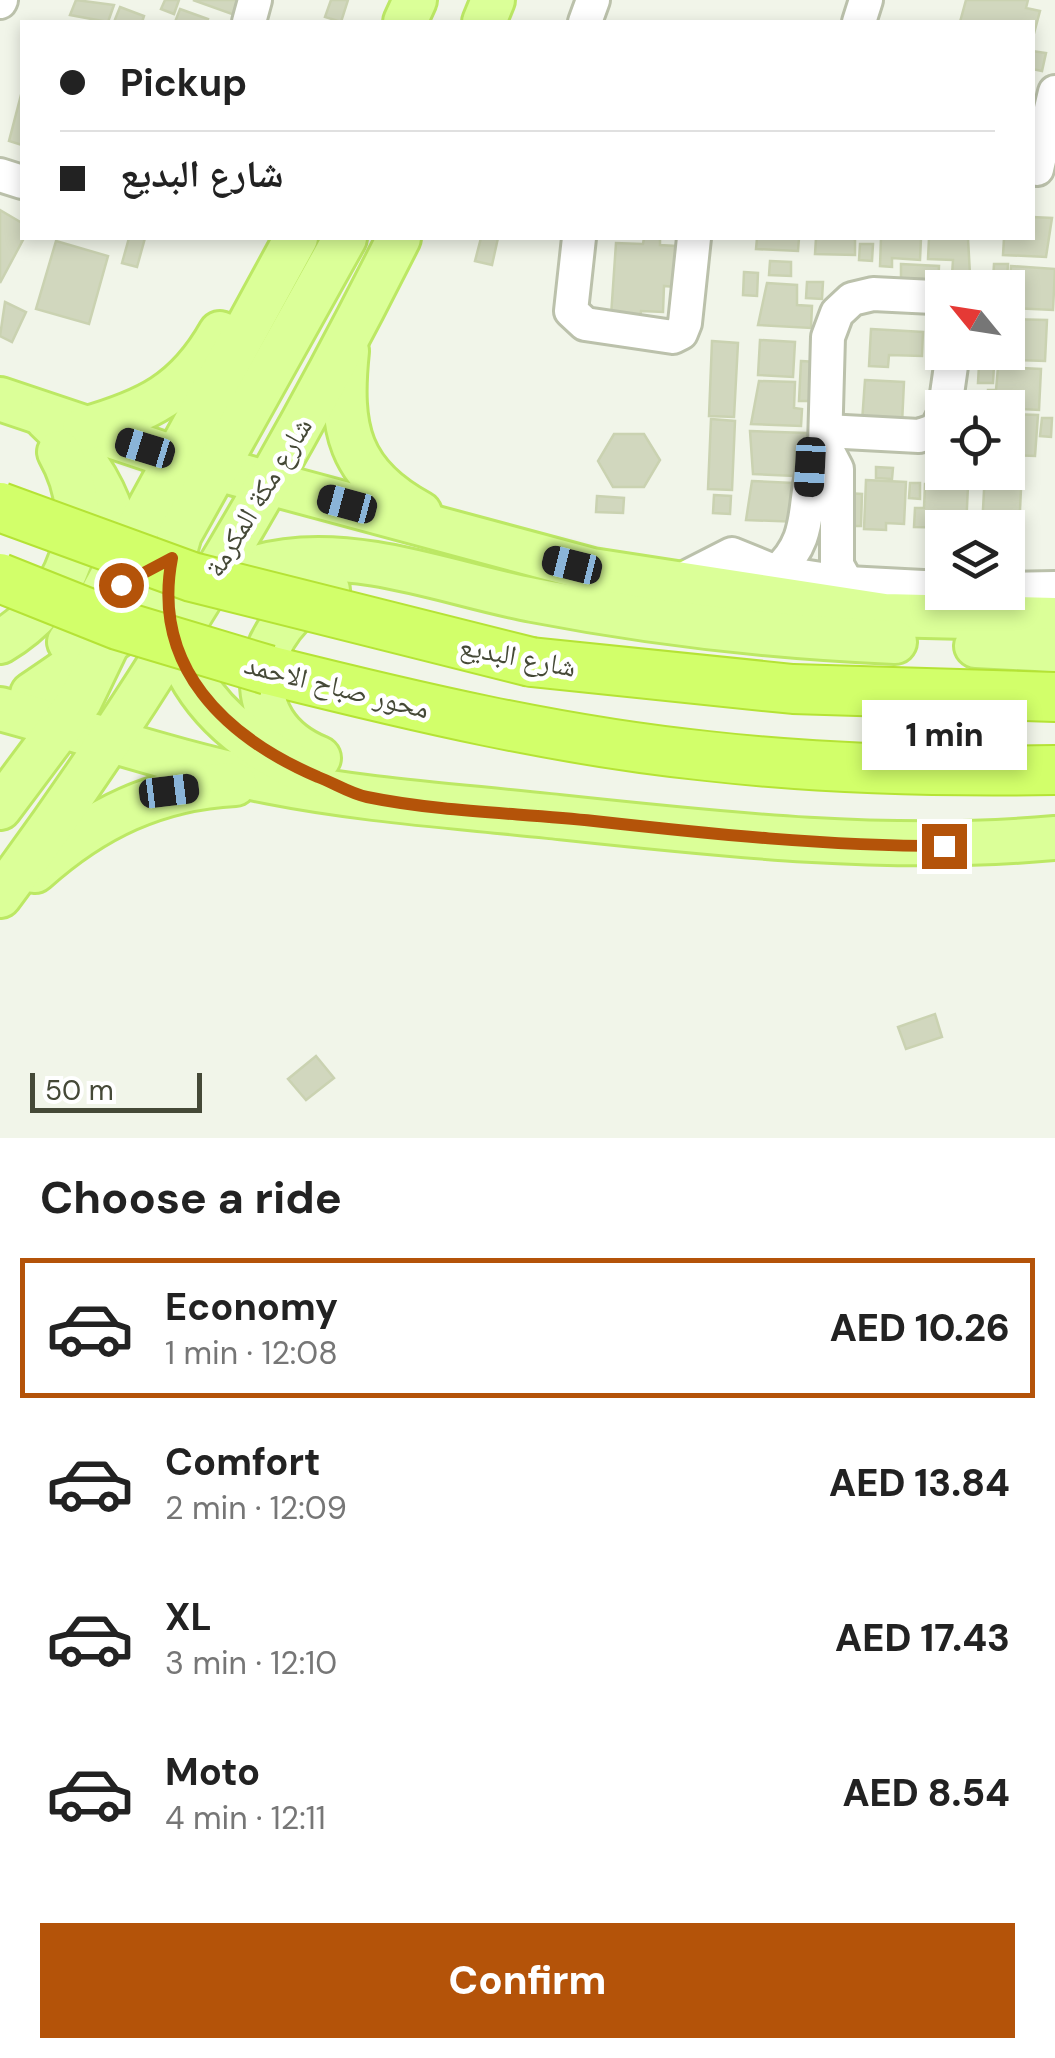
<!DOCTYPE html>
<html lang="en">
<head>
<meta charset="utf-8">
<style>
  :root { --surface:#fff; --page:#f6f6f6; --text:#222; --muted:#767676; --line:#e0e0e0; --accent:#b45309 }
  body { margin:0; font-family:"DM Sans","Noto Naskh Arabic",sans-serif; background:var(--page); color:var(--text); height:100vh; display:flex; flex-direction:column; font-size:38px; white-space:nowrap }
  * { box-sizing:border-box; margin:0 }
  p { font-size:32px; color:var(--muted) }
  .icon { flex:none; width:55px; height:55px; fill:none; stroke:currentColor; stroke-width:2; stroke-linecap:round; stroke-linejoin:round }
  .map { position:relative; height:1138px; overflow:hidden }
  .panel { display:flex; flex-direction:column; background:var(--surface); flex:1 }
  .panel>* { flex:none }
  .guide { position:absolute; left:20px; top:20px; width:1015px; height:220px; border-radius:0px; box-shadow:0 5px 15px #0003; display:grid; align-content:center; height:220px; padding:0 40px; background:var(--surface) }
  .needle { width:65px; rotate:300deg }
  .buttons { position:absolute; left:925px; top:270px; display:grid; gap:20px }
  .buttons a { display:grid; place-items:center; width:100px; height:100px; border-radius:0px; background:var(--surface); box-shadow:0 5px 15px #0003; font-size:50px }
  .scale { position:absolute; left:30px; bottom:25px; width:172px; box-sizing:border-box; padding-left:10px; border:5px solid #454937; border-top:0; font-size:28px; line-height:35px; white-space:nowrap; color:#454937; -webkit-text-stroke:8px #fff; paint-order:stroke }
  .end { position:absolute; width:45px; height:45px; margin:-22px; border:12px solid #b45309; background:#fff; box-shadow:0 0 0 5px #fff }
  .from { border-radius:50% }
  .bubble { position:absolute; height:70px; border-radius:0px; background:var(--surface); box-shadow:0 5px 15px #0003; font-size:32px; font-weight:800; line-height:70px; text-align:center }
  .car { position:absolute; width:30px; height:60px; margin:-30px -15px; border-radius:12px; box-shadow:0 0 8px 2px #0007; background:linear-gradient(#222 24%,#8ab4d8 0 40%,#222 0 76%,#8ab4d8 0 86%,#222 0) }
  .guide b { display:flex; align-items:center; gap:35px; height:95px; font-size:38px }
  .guide b+b { border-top:2px solid var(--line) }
  .guide i { width:25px; height:25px; background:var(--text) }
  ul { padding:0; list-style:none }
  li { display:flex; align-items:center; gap:30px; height:140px; margin:0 20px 15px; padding:0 20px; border:5px solid transparent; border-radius:0px }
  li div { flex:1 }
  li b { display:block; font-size:38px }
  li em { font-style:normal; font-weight:800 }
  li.active { border-color:var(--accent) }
  li>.icon { width:90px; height:90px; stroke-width:1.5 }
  h2 { padding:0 40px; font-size:45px; line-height:120px }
  .action { display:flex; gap:20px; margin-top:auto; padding:20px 40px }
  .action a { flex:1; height:115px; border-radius:0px; background:var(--accent); color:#fff; font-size:40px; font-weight:800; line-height:115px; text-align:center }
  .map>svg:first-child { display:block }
</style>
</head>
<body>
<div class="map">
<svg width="1055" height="1138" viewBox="0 0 1055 1138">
  <rect width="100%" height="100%" fill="#f1f5e9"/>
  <!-- building -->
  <g fill="#d1d7be" stroke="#cad2b1" stroke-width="2.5">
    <path d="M76,0L114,5L108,22L70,15Z"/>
    <path d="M165,0H179L174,14L161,9Z"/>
    <path d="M193,0H249L243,18Z"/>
    <path d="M331,0H348L341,22L325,17Z"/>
    <path d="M966,0H1028L1026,8L1040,11L1032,41V22H960Z"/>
    <path d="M120,7L144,16L142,22H114Z"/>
    <path d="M180,9L208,19L207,22H175Z"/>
    <path d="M1032,51L1046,53L1042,71L1032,69Z"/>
    <path d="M22,91V145L9,141Z"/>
    <path d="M0,210L22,223L24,238L0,283Z"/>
    <path d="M1032,217L1052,218L1046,257L1003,255L1004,238H1032Z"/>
    <path d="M129,238H145L137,267L122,263Z"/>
    <path d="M481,238H498L492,265L475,261Z"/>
    <path d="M644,238H660V245L676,246L674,287L664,286L663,312L641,311L640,317L611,316L616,243L643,244Z"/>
    <path d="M757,238H799L798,251L756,249Z"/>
    <path d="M816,238H855V255L815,254Z"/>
    <path d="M881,238H921L920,260L892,258V267L880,266Z"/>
    <path d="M929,238H968L970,275H952L953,260L928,259Z"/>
    <path d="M56,241L108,256L89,324L36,309Z"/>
    <path d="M860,244H873L872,261L859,260Z"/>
    <path d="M770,261L791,262V276L769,275Z"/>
    <path d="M901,264L939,266L938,286H922V279L901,278Z"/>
    <path d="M994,264H1008L1007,280H993Z"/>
    <path d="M1011,266L1055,269L1053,310L1008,308Z"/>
    <path d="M744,272L758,273L757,296L743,295Z"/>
    <path d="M807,282H823L822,299L806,298Z"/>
    <path d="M767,283L797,285V305L812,306L811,328L758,325Z"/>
    <path d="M5,302L26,312L12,342L0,336Z"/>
    <path d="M1008,319L1047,320L1045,361L993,359V352H1008Z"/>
    <path d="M871,329L923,332L922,356L889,355L888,367L869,366Z"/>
    <path d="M760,340L795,342L793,377L758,375Z"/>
    <path d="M712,341L738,343L734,417L709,416Z"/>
    <path d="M801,361L817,362L815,401H799Z"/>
    <path d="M979,365L994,366L993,383H978Z"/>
    <path d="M998,367L1041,369L1039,410L987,407L988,390H996Z"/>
    <path d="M865,380L904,382L902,424L862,422Z"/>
    <path d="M759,381L795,382L794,408L802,409L801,426L751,424Z"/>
    <path d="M1008,414L1038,415L1035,456L1008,455Z"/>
    <path d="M1042,418H1052L1051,437L1040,436Z"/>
    <path d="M711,419L735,421L732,490L708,489Z"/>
    <path d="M750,431L807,433L806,451H795L794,476L753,474Z"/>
    <path d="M614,434H644L660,460L644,487H613L598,461Z"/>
    <path d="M876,467L893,468L892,479L876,478Z"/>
    <path d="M1008,467L1022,468L1019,531L982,528L985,472H1008Z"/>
    <path d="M866,480L906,482L904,524L886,523V530L864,529Z"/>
    <path d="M752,481L793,483L792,506L800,522L746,520Z"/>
    <path d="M910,483H920V499L909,498Z"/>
    <path d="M925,484L968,486L966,528L914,527L915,508H924Z"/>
    <path d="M846,493L862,494L861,526H845Z"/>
    <path d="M714,495L731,496L730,514L713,513Z"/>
    <path d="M597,496L624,498L623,513L596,512Z"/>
    <path d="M935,1014L942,1037L906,1049L898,1027Z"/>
    <path d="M316,1056L334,1078L306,1100L288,1079Z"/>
  </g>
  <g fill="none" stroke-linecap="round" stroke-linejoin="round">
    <!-- minor casing -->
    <g stroke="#bbc1ab" stroke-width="38">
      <g id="minor">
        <path d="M0,2L1,0"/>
        <path d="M249,22L255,0"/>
        <path d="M585,22L593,0"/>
        <path d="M859,22L866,0"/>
        <path d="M1037,169L1055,92"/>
        <path d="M0,175L22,182"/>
        <path d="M579,238L571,311L585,324L673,337L681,333L685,323L694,238"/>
        <path d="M945,408L953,352"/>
        <path d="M826,431L919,436L936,430L942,418"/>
        <path d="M776,572C822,532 795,490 825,446"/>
        <path d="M668,581L683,579L732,554L776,572L847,583L942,588"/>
        <path d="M847,583L837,565V469L825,446L828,337L837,313L852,299L873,294L933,297L942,301"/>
        <path d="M1008,589L1055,588"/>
      </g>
    </g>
    <!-- major casing -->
    <g stroke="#bce864" stroke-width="48">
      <g id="major">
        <path d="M405,22L415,0"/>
        <path d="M484,22L493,0"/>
        <path d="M347,351C339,428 348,474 420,513"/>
        <path d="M0,399L176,458L592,570L884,615L1055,619"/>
        <path d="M46,418C89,458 121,508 121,569"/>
        <path d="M84,429C147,411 186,393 220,333"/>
        <path d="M0,642C68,602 100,525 59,452"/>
        <path d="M69,642L100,598L296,238"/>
        <path d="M976,646L1055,650"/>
        <path d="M32,694C107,644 195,573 286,561C368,550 454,585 533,600C652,623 774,637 895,642"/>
        <path d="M0,709C90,733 179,764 271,782C362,800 456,806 549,816C717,834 886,853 1055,838"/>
        <path d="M319,758C233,723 251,624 328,590"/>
        <path d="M313,775C210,731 143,650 180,534L345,238"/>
        <path d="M0,808L80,701L108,643"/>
        <path d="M35,871C94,818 157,788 235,784"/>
        <path d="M0,896C154,690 284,467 399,238"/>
      </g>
    </g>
    <!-- highway casing -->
    <g stroke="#b5e335" stroke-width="52">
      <g id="highway">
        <path d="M531,662L793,689L1055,697"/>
        <path d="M268,670C412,706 559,741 707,756C822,769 939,772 1055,770"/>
      </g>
    </g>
    <!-- minor -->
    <use href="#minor" stroke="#fff" stroke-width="32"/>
    <!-- major -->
    <use href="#major" stroke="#dbff98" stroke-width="42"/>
    <!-- highway -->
    <use href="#highway" stroke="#d2ff6a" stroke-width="48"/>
    <!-- highway-bridge casing -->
    <g stroke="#b5e335" stroke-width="52" stroke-linecap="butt">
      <g id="highway-bridge">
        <path d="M0,507L192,577L531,662"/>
        <path d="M0,578L118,625L268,670"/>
      </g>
    </g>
    <!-- highway-bridge -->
    <use href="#highway-bridge" stroke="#d2ff6a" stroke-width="48"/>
  </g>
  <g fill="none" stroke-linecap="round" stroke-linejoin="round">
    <!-- route -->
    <path stroke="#b45309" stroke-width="12" d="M121,585L172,558C151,667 225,737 318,777C334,783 351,794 367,797C440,812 520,813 594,821C710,834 827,846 944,846"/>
  </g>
  <g text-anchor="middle" stroke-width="9" stroke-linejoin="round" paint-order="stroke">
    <!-- street labels -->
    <g font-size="28" fill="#454937" stroke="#fff">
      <text transform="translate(258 497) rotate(-59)" y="10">شارع مكة المكرمة</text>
      <text transform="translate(518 656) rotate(11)" y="10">شارع البديع</text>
      <text transform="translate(337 686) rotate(14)" y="10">محور صباح الاحمد</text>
    </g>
  </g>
</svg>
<div class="buttons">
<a><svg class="needle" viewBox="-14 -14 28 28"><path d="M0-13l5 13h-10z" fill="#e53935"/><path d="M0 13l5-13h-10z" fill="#767676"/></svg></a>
<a><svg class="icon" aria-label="locate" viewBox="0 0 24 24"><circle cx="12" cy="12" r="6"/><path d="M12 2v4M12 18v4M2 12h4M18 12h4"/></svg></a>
<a><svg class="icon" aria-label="layers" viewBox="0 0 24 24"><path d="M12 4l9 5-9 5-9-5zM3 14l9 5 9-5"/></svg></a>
</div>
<div class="scale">50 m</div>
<i class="end from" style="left:121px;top:585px"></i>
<i class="end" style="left:944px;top:846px"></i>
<div class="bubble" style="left:862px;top:700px;width:165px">1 min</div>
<i class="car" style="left:145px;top:448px;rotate:287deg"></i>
<i class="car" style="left:810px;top:467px;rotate:183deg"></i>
<i class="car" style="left:347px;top:504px;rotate:285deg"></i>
<i class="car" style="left:572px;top:565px;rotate:284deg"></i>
<i class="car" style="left:169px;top:791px;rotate:83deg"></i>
<div class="guide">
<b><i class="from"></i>Pickup</b>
<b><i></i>شارع البديع</b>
</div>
</div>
<section class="panel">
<h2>Choose a ride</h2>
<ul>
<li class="active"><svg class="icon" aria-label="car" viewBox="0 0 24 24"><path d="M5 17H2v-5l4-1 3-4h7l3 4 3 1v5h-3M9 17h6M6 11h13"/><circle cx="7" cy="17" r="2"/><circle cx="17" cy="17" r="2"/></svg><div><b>Economy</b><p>1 min · 12:08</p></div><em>AED 10.26</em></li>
<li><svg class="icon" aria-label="car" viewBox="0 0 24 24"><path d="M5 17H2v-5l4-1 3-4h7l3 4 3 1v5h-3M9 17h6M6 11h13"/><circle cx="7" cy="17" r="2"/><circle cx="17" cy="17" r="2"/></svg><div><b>Comfort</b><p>2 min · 12:09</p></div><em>AED 13.84</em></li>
<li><svg class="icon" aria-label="car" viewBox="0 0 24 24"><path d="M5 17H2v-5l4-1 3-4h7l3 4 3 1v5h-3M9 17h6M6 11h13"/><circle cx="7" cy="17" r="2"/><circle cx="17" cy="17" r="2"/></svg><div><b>XL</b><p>3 min · 12:10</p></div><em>AED 17.43</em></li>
<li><svg class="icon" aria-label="car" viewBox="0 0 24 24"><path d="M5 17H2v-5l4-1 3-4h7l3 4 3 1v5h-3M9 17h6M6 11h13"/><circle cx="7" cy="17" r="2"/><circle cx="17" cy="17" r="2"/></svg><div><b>Moto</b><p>4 min · 12:11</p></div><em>AED 8.54</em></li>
</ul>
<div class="action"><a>Confirm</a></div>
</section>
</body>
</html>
